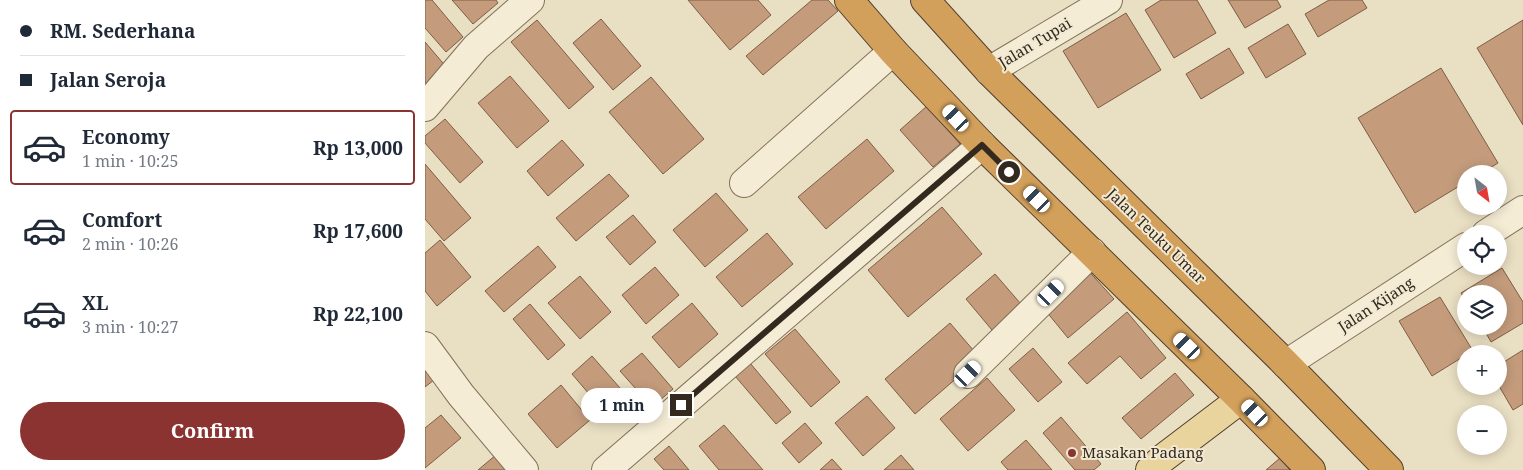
<!DOCTYPE html>
<html lang="en">
<head>
<meta charset="utf-8">
<style>
  :root { --surface:#fff; --page:#f2f2f3; --text:#1f2937; --muted:#747a83; --line:#e0e1e3; --accent:#8b3331 }
  body { margin:0; font-family:"Noto Serif",serif; background:var(--page); color:var(--text); height:100vh; display:flex; flex-direction:column; font-size:19px; white-space:nowrap }
  * { box-sizing:border-box; margin:0 }
  p { font-size:16px; color:var(--muted) }
  .icon { flex:none; width:28px; height:28px; fill:none; stroke:currentColor; stroke-width:2; stroke-linecap:round; stroke-linejoin:round }
  .map { position:relative; flex:1; overflow:hidden }
  .panel { display:flex; flex-direction:column; background:var(--surface); width:425px }
  .panel>* { flex:none }
  .top-card { display:grid; align-content:center; height:110px; padding:0 20px; background:var(--surface) }
  .needle { width:32px; rotate:149deg }
  .tools { position:absolute; left:1032px; top:165px; display:grid; gap:10px }
  .tools a { display:grid; place-items:center; width:50px; height:50px; border-radius:50%; background:var(--surface); box-shadow:0 2px 12px #0003; font-size:25px }
  .end { position:absolute; width:22px; height:22px; margin:-11px; border:6px solid #33291e; background:#fff; box-shadow:0 0 0 2px #fff }
  .from { border-radius:50% }
  .bubble { position:absolute; height:35px; border-radius:18px; background:var(--surface); box-shadow:0 2px 12px #0003; font-size:16px; font-weight:700; line-height:35px; text-align:center }
  .car { position:absolute; width:15px; height:30px; margin:-15px -8px; border-radius:6px; box-shadow:0 0 4px 1px #0007; background:linear-gradient(#fff 24%,#345 0 40%,#fff 0 76%,#345 0 86%,#fff 0) }
  .top-card b { display:flex; align-items:center; gap:18px; height:48px; font-size:19px }
  .top-card b+b { border-top:1px solid var(--line) }
  .top-card i { width:12px; height:12px; background:var(--text) }
  ul { padding:0; list-style:none }
  li { display:flex; align-items:center; gap:15px; height:75px; margin:0 10px 8px; padding:0 10px; border:2px solid transparent; border-radius:5px }
  li div { flex:1 }
  li b { display:block; font-size:19px }
  li em { font-style:normal; font-weight:700 }
  li.on { border-color:var(--accent) }
  li>.icon { width:45px; height:45px; stroke-width:1.5 }
  .primary-button { display:flex; gap:10px; margin-top:auto; padding:10px 20px }
  .primary-button a { flex:1; height:58px; border-radius:30px; background:var(--accent); color:#fff; font-size:20px; font-weight:700; line-height:58px; text-align:center }
  main { display:flex; flex:1; min-height:0 }
  .map>svg:first-child { display:block }
</style>
</head>
<body>
<main>
<section class="panel">
<div class="top-card">
<b><i class="from"></i>RM. Sederhana</b>
<b><i></i>Jalan Seroja</b>
</div>
<ul>
<li class="on"><svg class="icon" aria-label="car" viewBox="0 0 24 24"><path d="M5 17H2v-5l4-1 3-4h7l3 4 3 1v5h-3M9 17h6M6 11h13"/><circle cx="7" cy="17" r="2"/><circle cx="17" cy="17" r="2"/></svg><div><b>Economy</b><p>1 min · 10:25</p></div><em>Rp 13,000</em></li>
<li><svg class="icon" aria-label="car" viewBox="0 0 24 24"><path d="M5 17H2v-5l4-1 3-4h7l3 4 3 1v5h-3M9 17h6M6 11h13"/><circle cx="7" cy="17" r="2"/><circle cx="17" cy="17" r="2"/></svg><div><b>Comfort</b><p>2 min · 10:26</p></div><em>Rp 17,600</em></li>
<li><svg class="icon" aria-label="car" viewBox="0 0 24 24"><path d="M5 17H2v-5l4-1 3-4h7l3 4 3 1v5h-3M9 17h6M6 11h13"/><circle cx="7" cy="17" r="2"/><circle cx="17" cy="17" r="2"/></svg><div><b>XL</b><p>3 min · 10:27</p></div><em>Rp 22,100</em></li>
</ul>
<div class="primary-button"><a>Confirm</a></div>
</section>
<div class="map">
<svg width="1098" height="470" viewBox="0 0 1098 470">
  <rect width="100%" height="100%" fill="#e9dfc3"/>
  <!-- building -->
  <g fill="#c49c7c" stroke="#7f5d44">
    <path d="M0,0H7L38,37L21,52L0,28Z"/>
    <path d="M27,0H71L73,3L48,24Z"/>
    <path d="M263,0H333L346,15L305,50Z"/>
    <path d="M387,0H403L413,11L338,75L321,56Z"/>
    <path d="M736,0H772L791,33L749,58L720,10Z"/>
    <path d="M803,0H852L856,7L820,28Z"/>
    <path d="M904,0H937L942,8L893,37L880,14Z"/>
    <path d="M701,13L736,70L673,108L638,51Z"/>
    <path d="M176,19L216,66L188,90L148,43Z"/>
    <path d="M112,20L169,87L144,109L86,42Z"/>
    <path d="M1098,20V125L1052,48Z"/>
    <path d="M863,24L881,54L841,78L823,48Z"/>
    <path d="M0,42L23,69L3,86L0,82Z"/>
    <path d="M804,48L819,73L776,99L761,74Z"/>
    <path d="M1016,68L1073,163L1055,174H1041V182L990,213L933,118Z"/>
    <path d="M85,76L124,121L92,148L53,103Z"/>
    <path d="M226,77L279,139L238,174L184,112Z"/>
    <path d="M502,106L535,144L508,167L475,130Z"/>
    <path d="M20,119L58,162L35,183L0,143V136Z"/>
    <path d="M442,139L469,171L401,229L373,197Z"/>
    <path d="M137,140L159,165L123,196L102,171Z"/>
    <path d="M0,164L46,218L19,241L0,219Z"/>
    <path d="M184,174L204,196L151,241L131,218Z"/>
    <path d="M291,193L323,230L280,267L248,230Z"/>
    <path d="M517,207L557,254L483,317L443,270Z"/>
    <path d="M208,215L231,242L205,265L181,237Z"/>
    <path d="M342,233L368,264L317,307L291,277Z"/>
    <path d="M15,240L46,277L12,306L0,291V253Z"/>
    <path d="M113,246L131,267L79,312L60,291Z"/>
    <path d="M230,267L254,295L221,324L197,295Z"/>
    <path d="M660,267L689,299L643,338L616,305Z"/>
    <path d="M1077,268L1098,302V323L1066,342L1057,326H1074V294H1041V301L1036,293Z"/>
    <path d="M570,274L602,311L572,336L541,299Z"/>
    <path d="M155,276L186,312L155,339L123,303Z"/>
    <path d="M1015,297L1048,351L1041,354V355L1007,376L974,321Z"/>
    <path d="M267,303L293,334L254,368L227,337Z"/>
    <path d="M105,304L140,345L123,360L88,319Z"/>
    <path d="M702,312L741,358L716,379L695,356L662,384L643,363Z"/>
    <path d="M525,323L555,358L490,414L460,379Z"/>
    <path d="M370,329L415,382L386,407L340,354Z"/>
    <path d="M608,348L637,382L613,402L584,369Z"/>
    <path d="M1098,350V404L1088,410L1074,386V365Z"/>
    <path d="M217,353L248,389L227,407L195,371Z"/>
    <path d="M167,356L209,404L188,422L147,374Z"/>
    <path d="M325,363L366,412L351,424L310,376Z"/>
    <path d="M0,369L9,380L0,387Z"/>
    <path d="M750,373L769,395L716,439L697,418Z"/>
    <path d="M562,378L590,410L543,451L515,419Z"/>
    <path d="M136,385L165,420L132,448L103,414Z"/>
    <path d="M442,396L470,428L438,456L410,423Z"/>
    <path d="M16,415L36,438L0,468V428Z"/>
    <path d="M636,417L676,464L669,470H650L618,433Z"/>
    <path d="M380,423L397,443L374,463L357,443Z"/>
    <path d="M299,425L338,470H294L274,446Z"/>
    <path d="M601,440L627,470H583L576,462Z"/>
    <path d="M244,446L264,470H239L229,459Z"/>
    <path d="M72,454L86,470H53Z"/>
    <path d="M476,455L489,470H459Z"/>
    <path d="M855,458L865,470H841Z"/>
    <path d="M407,459L417,470H395Z"/>
  </g>
  <g fill="none" stroke-linecap="round" stroke-linejoin="round">
    <!-- minor casing -->
    <g stroke="#82715b" stroke-width="30">
      <g id="minor">
        <path d="M564,71L683,0"/>
        <path d="M0,107L51,47L105,0"/>
        <path d="M319,183L468,51"/>
        <path d="M1061,234L1098,210"/>
        <path d="M0,346L36,395L99,470"/>
        <path d="M861,364L1041,247"/>
        <path d="M543,374L667,252"/>
        <path d="M181,470L557,145"/>
      </g>
    </g>
    <!-- major casing -->
    <g stroke="#503f2f" stroke-width="30">
      <path id="major" d="M725,470L737,459L816,399"/>
    </g>
    <!-- highway casing -->
    <g stroke="#503f2f" stroke-width="30">
      <g id="highway">
        <path d="M424,0L468,51L557,145L816,399L886,470"/>
        <path d="M500,0L564,71L861,364L964,470"/>
      </g>
    </g>
    <!-- minor -->
    <use href="#minor" stroke="#f5ecd5" stroke-width="28"/>
    <!-- major -->
    <use href="#major" stroke="#ead49e" stroke-width="28"/>
    <!-- highway -->
    <use href="#highway" stroke="#d2a05b" stroke-width="28"/>
  </g>
  <g fill="none" stroke-linecap="round" stroke-linejoin="round">
    <!-- route -->
    <path stroke="#33291e" stroke-width="6" d="M256,405L557,145L584,172"/>
  </g>
  <!-- markers -->
  <circle fill="#8b3331" stroke="#f2e9d2" stroke-width="2" cx="647" cy="453" r="5"/>
  <g text-anchor="middle" stroke-width="4" stroke-linejoin="round" paint-order="stroke">
    <!-- street labels -->
    <g font-size="15" fill="#33291e" stroke="#f2e9d2">
      <text transform="translate(610 43) rotate(-31)" y="5">Jalan Tupai</text>
      <text transform="translate(731 236) rotate(44)" y="5">Jalan Teuku Umar</text>
      <text transform="translate(951 305) rotate(-33)" y="5">Jalan Kijang</text>
    </g>
    <!-- poi labels -->
    <g font-size="15" fill="#33291e" stroke="#f2e9d2" text-anchor="start">
      <text x="657" y="458">Masakan Padang</text>
    </g>
  </g>
</svg>
<div class="tools">
<a><svg class="needle" viewBox="-14 -14 28 28"><path d="M0-13l5 13h-10z" fill="#e53935"/><path d="M0 13l5-13h-10z" fill="#747a83"/></svg></a>
<a><svg class="icon" aria-label="locate" viewBox="0 0 24 24"><circle cx="12" cy="12" r="6"/><path d="M12 2v4M12 18v4M2 12h4M18 12h4"/></svg></a>
<a><svg class="icon" aria-label="layers" viewBox="0 0 24 24"><path d="M12 4l9 5-9 5-9-5zM3 14l9 5 9-5"/></svg></a>
<a>+</a>
<a>−</a>
</div>
<i class="end from" style="left:584px;top:172px"></i>
<i class="end" style="left:256px;top:405px"></i>
<div class="bubble" style="left:156px;top:388px;width:82px">1 min</div>
<i class="car" style="left:531px;top:118px;rotate:317deg"></i>
<i class="car" style="left:612px;top:199px;rotate:314deg"></i>
<i class="car" style="left:626px;top:293px;rotate:45deg"></i>
<i class="car" style="left:762px;top:346px;rotate:314deg"></i>
<i class="car" style="left:543px;top:374px;rotate:45deg"></i>
<i class="car" style="left:830px;top:413px;rotate:316deg"></i>
</div>
</main>
</body>
</html>
